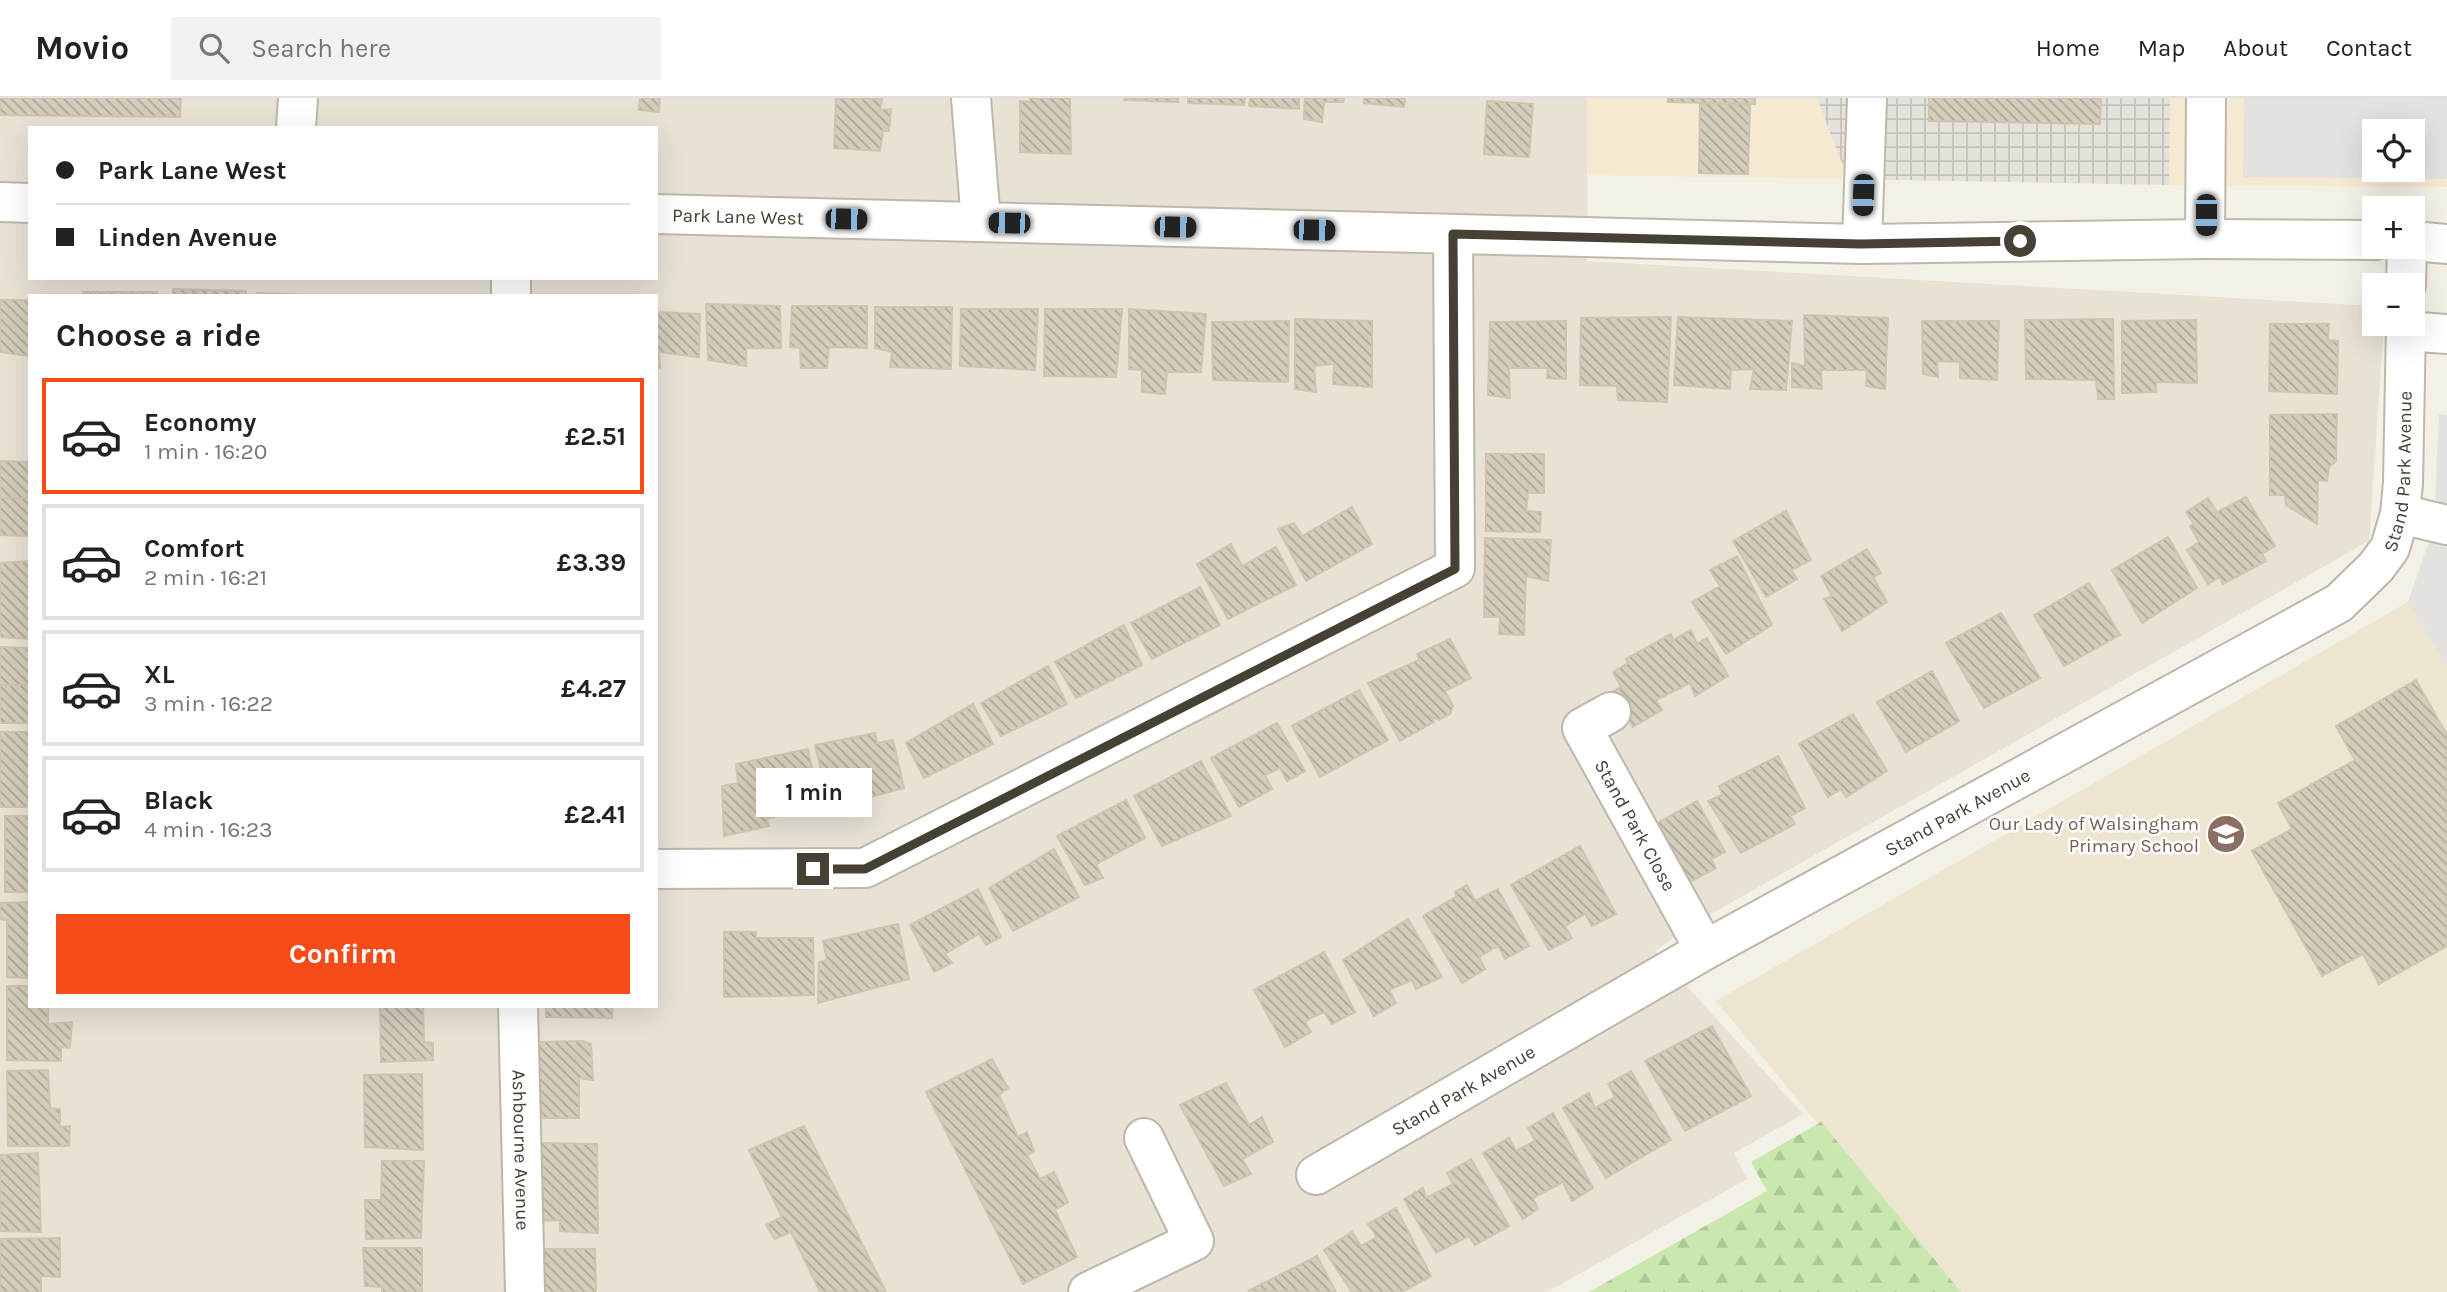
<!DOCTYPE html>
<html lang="en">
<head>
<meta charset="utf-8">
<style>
  :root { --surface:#fff; --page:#f2f2f2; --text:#222; --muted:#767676; --line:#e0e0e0; --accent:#f74c19 }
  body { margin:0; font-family:Karla,sans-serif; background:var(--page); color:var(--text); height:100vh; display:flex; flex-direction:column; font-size:26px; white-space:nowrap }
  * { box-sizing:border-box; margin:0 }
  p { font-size:23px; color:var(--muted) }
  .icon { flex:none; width:38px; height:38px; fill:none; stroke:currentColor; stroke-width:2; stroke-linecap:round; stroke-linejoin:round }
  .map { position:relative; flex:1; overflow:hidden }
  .drawer { position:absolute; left:28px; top:196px; width:630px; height:714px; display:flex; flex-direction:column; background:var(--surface); border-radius:0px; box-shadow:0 7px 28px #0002 }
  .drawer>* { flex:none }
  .guide { position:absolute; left:28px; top:28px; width:630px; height:154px; border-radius:0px; box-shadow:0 7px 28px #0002; display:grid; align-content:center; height:154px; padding:0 28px; background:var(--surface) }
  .buttons { position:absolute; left:2362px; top:21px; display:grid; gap:14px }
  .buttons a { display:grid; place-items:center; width:63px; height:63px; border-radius:0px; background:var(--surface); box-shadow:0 7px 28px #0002; font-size:35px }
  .end { position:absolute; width:32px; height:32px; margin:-16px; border:9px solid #464135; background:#fff; box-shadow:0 0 0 4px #fff }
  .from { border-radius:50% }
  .bubble { position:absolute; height:49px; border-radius:0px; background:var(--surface); box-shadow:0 7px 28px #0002; font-size:23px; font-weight:700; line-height:49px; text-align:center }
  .car { position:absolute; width:21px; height:42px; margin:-21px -10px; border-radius:9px; box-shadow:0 0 5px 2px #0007; background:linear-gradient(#222 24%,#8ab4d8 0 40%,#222 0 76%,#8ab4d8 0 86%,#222 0) }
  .guide b { display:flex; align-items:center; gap:24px; height:66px; font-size:26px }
  .guide b+b { border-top:2px solid var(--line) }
  .guide i { width:18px; height:18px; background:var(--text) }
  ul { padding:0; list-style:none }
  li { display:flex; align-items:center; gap:21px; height:116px; margin:0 14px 10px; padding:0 14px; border:4px solid var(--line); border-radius:0px }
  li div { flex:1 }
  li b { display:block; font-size:26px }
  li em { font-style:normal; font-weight:700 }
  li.active { border-color:var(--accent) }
  li>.icon { width:63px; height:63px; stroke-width:1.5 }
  h2 { padding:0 28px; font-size:32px; line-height:84px }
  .primary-button { display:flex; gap:14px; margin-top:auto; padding:14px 28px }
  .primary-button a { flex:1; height:80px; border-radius:0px; background:var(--accent); color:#fff; font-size:28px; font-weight:700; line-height:80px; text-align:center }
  header { display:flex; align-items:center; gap:42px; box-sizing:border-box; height:98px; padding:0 35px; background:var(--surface); border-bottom:2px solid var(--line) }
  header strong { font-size:33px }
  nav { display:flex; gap:38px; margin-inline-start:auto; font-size:24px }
  .search { width:490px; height:63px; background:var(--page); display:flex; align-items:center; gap:18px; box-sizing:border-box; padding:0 24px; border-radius:0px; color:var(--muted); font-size:26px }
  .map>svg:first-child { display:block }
</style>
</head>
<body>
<header>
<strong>Movio</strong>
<div class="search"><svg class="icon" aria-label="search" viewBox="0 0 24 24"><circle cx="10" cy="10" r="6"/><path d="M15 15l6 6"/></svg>Search here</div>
<nav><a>Home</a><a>Map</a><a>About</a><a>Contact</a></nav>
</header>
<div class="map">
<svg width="2447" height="1194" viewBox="0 0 2447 1194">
  <defs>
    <pattern id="industrial-grid" width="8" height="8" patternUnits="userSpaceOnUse" patternTransform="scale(1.75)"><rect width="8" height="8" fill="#e5e1db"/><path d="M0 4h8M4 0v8" fill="none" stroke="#c6c2bd"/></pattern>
    <pattern id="forest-firs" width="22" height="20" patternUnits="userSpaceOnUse" patternTransform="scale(1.75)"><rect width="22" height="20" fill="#c9e7af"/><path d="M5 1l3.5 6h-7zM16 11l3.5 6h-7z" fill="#aec797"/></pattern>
    <pattern id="building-back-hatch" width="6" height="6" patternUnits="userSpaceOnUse" patternTransform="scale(1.75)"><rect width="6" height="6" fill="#d4cdbc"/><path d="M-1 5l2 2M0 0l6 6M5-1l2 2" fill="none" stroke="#aea89a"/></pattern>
  </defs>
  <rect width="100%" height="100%" fill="#f3f0e6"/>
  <!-- residential -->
  <path fill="#e7e2d4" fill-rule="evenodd" d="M0,0H1587V163L2375,208V226H2384L2369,443L1697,824L1655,853L1803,1016L1734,1055L1747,1081L1547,1194H0ZM30,30H656V180H30ZM30,198H656V908H30Z"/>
  <!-- commercial -->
  <g fill="#f5e9d1" fill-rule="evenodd">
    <path d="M1587,0H1817L1848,81L1587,77Z"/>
    <path d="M2170,0H2447V89L2169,87ZM2375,33H2413V72H2375Z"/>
  </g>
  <!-- industrial -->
  <path fill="url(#industrial-grid)" d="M1817,0H2170L2169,87L1848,81Z"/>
  <!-- education -->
  <path fill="#ece6d0" d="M2408,504L2447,569V1194H1957L1716,903Z"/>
  <!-- forest -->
  <path fill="url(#forest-firs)" d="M1821,1024L1961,1194H1589L1767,1093L1751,1064Z"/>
  <!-- parking -->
  <g fill="#e4e2de" fill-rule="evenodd">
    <path d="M2244,0H2447V81L2243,79ZM2375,33H2413V72H2375Z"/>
    <path d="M2439,316L2447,317V569L2408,504L2434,429Z"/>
  </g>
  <!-- building -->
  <g fill="url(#building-back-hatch)" stroke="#cfc5af" stroke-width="2">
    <path d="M0,0H181L180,19L0,17Z"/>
    <path d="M640,0H660L659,14L639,12Z"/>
    <path d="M836,0L882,1L880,12L891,11L889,33H883L880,53L834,50Z"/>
    <path d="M1030,0H1070L1071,56L1020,54V3L1030,4Z"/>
    <path d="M1125,0H1178V4L1124,2Z"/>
    <path d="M1188,0H1245L1244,7L1188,5Z"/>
    <path d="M1250,0H1299V11L1249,8Z"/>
    <path d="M1305,0H1344L1343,4H1324L1322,24L1304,21Z"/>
    <path d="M1364,0H1405L1404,9L1364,5Z"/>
    <path d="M1668,0H1755V6L1668,4Z"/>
    <path d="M1929,0H2101L2100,26L1929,23Z"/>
    <path d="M1487,3L1533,6L1529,59L1484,56Z"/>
    <path d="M1700,5L1750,6L1748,76L1699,75Z"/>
    <path d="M173,191L246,193V198H173Z"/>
    <rect x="83" y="194" width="74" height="4"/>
    <path d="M257,195L336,198H257Z"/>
    <path d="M0,202H30V258L0,254Z"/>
    <path d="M706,206L780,208L781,250H746V268L708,262Z"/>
    <path d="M792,208H867V250L829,249L827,270H801L800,250L790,249Z"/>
    <path d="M875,209H952L951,271L890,269L892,254L875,250Z"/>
    <path d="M961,211H1038L1035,272L960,268Z"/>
    <path d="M1045,211H1122L1116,279L1044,278Z"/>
    <path d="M1129,211L1206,216L1201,274H1167L1165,296L1142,294V272L1129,271Z"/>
    <path d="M656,214L700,216L699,259L659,254L660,270L656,269Z"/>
    <path d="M1804,217L1888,220L1885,291L1866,288L1867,272H1821L1822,291L1792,289V265L1805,268Z"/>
    <path d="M1671,219L1667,304L1618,302L1617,288L1580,287L1581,220Z"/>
    <path d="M1678,219L1792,223L1786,292L1750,291L1754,271L1731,272L1730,291L1674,287Z"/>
    <path d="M1295,221L1372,223V289L1333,286L1334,266L1314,268L1316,294L1295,291Z"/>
    <path d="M2113,221L2114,301H2098L2096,282L2026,281L2025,222Z"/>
    <path d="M2196,222L2197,285L2156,284V294L2122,295V223Z"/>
    <path d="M1289,223L1288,284L1213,282L1212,224Z"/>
    <path d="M1566,223V281L1547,280L1548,270H1509L1510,300L1488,297L1490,224Z"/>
    <path d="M1922,223H1999L1997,282L1960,280V264L1937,263L1938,279L1923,276Z"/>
    <path d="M2270,226H2329L2328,242L2338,243L2337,296L2269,293Z"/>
    <path d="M2337,316L2336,363L2329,369L2327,383L2318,382L2317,426L2286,407L2285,397H2270V317Z"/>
    <path d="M1486,356H1544V395H1528L1526,413L1541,414L1540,434L1486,433Z"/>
    <path d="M0,363L30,364V400H0Z"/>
    <path d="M2246,399L2275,448L2262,456L2266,463L2223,486L2220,479L2208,486L2187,452L2199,444L2190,428L2194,426L2186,414L2208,400L2217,414Z"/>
    <path d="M0,400H30V438L0,437Z"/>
    <path d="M1352,409L1372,446L1306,483L1278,431L1294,425L1302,438Z"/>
    <path d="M1786,413L1811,462L1791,472L1797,481L1766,499L1733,443Z"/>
    <path d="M2168,439L2197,490L2142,525L2112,472Z"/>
    <path d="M1485,440L1551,442L1548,483L1526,478L1524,537L1499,536L1500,519H1484Z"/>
    <path d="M1231,446L1242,468L1276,449L1296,487L1228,521L1197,466Z"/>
    <path d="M1867,451L1881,475L1873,479L1887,504L1842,533L1824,501L1832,498L1821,478Z"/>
    <path d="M1737,458L1772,527L1726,556L1692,504L1720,488L1710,472Z"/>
    <path d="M30,463V541L0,539V465Z"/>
    <path d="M2089,485L2120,537L2064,568L2034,517Z"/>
    <path d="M1200,489L1220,527L1152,561L1131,525Z"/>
    <path d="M2001,515L2040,580L1984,610L1946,545Z"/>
    <path d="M1124,527L1142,567L1076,600L1055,564Z"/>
    <path d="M1691,532L1697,546L1707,540L1728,578L1695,598L1690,585L1656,602L1662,612L1633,629L1612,594L1621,589L1613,574L1628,565L1626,561L1671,536L1673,542Z"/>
    <path d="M1450,541L1471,580L1445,593L1453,608L1450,616L1439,622L1430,618L1434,624L1400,643L1368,585L1419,562L1417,556Z"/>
    <path d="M0,549L30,550V587H0Z"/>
    <path d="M1048,568L1067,606L1001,638L981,605Z"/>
    <path d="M1932,573L1959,623L1906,654L1877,604Z"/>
    <path d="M2416,582L2447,637V848L2379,886L2363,856L2322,878L2252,753L2292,731L2278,705L2355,662L2336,628Z"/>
    <rect x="0" y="587" width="30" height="38"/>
    <path d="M1359,592L1388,642L1320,679L1292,628Z"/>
    <path d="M973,606L993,646L924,680L906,645Z"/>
    <path d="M1853,616L1887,673L1846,699L1841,691L1828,699L1799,646Z"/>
    <path d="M1277,625L1305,673L1287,683L1280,670L1265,677L1272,691L1239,709L1211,660Z"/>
    <rect x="0" y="634" width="30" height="75"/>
    <path d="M875,635L877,645L893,642L904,690L830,710L815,647Z"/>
    <path d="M808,651L819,708L766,721L769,728L724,738L722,688L738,685L736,666Z"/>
    <path d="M1778,658L1805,710L1790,718L1795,726L1741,755L1708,703L1722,697L1719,688Z"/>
    <path d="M1201,663L1231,718L1162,748L1134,698Z"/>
    <path d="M1126,702L1145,740L1096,766L1103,780L1085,787L1057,738Z"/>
    <path d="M1697,703L1725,754L1711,761L1716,770L1675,792L1643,733Z"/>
    <rect x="5" y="718" width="25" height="76"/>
    <path d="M1580,748L1616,816L1592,828L1585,816L1565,828L1572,840L1549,852L1511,787Z"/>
    <path d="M1054,751L1079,799L1013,833L989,790Z"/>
    <path d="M1467,787L1475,803L1498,791L1529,848L1505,861L1498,848L1479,859L1485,871L1462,885L1423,818L1457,798L1455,794Z"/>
    <path d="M978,791L1001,839L986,847L979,836L945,856L952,865L934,874L910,827Z"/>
    <path d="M30,804V880L7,879V822L0,821V805Z"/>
    <path d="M1408,821L1442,879L1416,891L1412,882L1389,892L1396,905L1374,918L1343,862Z"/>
    <path d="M898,826L909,881L818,905L819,864L827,862L823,843Z"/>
    <path d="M724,834H756V840H813L814,897L724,899Z"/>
    <path d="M1324,854L1355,914L1332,926L1324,914L1313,919L1305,924L1311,934L1285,949L1254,892Z"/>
    <path d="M7,888H30V908H48V926L72,924L70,950L61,949V963L7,962Z"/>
    <path d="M380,908H423L424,944L433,945V962L381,964Z"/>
    <path d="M546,908H613L612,920L546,919Z"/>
    <path d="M1712,928L1751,998L1685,1033L1645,963Z"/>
    <path d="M582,943L591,946L593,982L579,980V1020H540L537,944Z"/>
    <path d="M992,961L1008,990L999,997L1018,1039L1027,1034L1034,1053L1027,1057L1040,1081L1054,1074L1068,1104L1055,1112L1077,1159L1023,1186L926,994Z"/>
    <path d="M48,972L50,1010L60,1011V1029L70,1028L69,1048H8L7,973Z"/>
    <path d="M1631,973L1671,1042L1606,1080L1563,1010L1589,995L1595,1010L1615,999L1608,986Z"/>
    <path d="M422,976L423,1052L365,1049L364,977Z"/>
    <path d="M1226,985L1249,1027L1262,1019L1273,1044L1242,1061L1251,1076L1224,1088L1180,1007Z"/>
    <path d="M1553,1015L1593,1090L1572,1103L1563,1084L1533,1100L1538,1111L1523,1121L1483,1055L1509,1040L1516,1053L1535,1043L1528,1030Z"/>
    <path d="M804,1028L886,1194H820L791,1134L775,1141L766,1127L782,1119L749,1052Z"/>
    <path d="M538,1045L597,1046L598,1135L560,1133V1122L538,1123Z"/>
    <path d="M38,1055L41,1134L0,1133V1057Z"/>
    <path d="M1471,1061L1509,1128L1475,1147L1469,1138L1436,1155L1404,1101L1423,1090L1426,1100L1453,1086L1447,1075Z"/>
    <path d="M382,1063H424L421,1140L366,1141L365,1102H381Z"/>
    <path d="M1396,1110L1431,1178L1402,1194H1352L1324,1152L1352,1134L1361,1148L1377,1139L1368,1126Z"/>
    <path d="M60,1140V1179L41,1178V1194H0V1141Z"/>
    <path d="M363,1150H422V1194H382V1189L365,1188Z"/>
    <path d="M540,1151H595L596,1194H541Z"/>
    <path d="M1317,1158L1336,1194L1248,1193Z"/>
  </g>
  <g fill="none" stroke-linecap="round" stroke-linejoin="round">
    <!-- minor casing -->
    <g stroke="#beb8a9" stroke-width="42">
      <g id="minor">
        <path d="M971,0L981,124"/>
        <path d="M296,30L298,0"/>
        <path d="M0,104L30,105"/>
        <path id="s1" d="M656,116L1862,146L2205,141L2375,142"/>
        <path d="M2205,141L2206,0"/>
        <path d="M2413,143L2447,146"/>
        <path d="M1862,146L1867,0"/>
        <path d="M511,180V198"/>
        <path d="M2406,187L2407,149"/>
        <path d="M2406,233L2447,236"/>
        <path d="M2400,416L2447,427"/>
        <path id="s2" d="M1611,614L1582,630L1705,852"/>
        <path d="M656,771L865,770L1455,470L1453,136"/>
        <path id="s3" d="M518,908L525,1194"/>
        <path id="s4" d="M1316,1077L1705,852L2339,505L2376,469L2390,450L2400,416L2403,385L2406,226"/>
        <path d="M1088,1194L1194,1143L1144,1040"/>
      </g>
    </g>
    <!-- minor -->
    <use href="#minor" stroke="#fff" stroke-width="38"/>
  </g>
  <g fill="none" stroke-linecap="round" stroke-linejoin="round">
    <!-- route -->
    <path stroke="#464135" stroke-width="9" d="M813,771H865L1455,471L1453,136L1861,146L2020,143"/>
  </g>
  <!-- icons -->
  <defs>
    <g id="school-disc" transform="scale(2.0125)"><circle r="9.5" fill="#8d6e63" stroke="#fff"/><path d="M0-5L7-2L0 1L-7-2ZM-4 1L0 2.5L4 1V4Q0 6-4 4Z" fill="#fff"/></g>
  </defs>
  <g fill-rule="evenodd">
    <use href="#school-disc" x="2226" y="736"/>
  </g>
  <g text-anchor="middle" stroke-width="5" stroke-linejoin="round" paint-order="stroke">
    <!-- street labels -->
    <g font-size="19" fill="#464135" stroke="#fff">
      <text dy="7" stroke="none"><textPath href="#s1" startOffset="82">Park Lane West</textPath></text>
      <text dy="7" stroke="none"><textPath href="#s4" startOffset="1325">Stand Park Avenue</textPath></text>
      <text dy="7" stroke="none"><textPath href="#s4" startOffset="737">Stand Park Avenue</textPath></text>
      <text dy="7" stroke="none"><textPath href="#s2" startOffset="144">Stand Park Close</textPath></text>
      <text dy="7" stroke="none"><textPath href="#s4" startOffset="170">Stand Park Avenue</textPath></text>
      <text dy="7" stroke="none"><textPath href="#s3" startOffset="144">Ashbourne Avenue</textPath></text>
    </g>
    <!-- education labels -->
    <g font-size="19" fill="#785e54" stroke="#fff" text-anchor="end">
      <text x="2199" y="732">Our Lady of Walsingham<tspan x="2199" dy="22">Primary School</tspan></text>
    </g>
  </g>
</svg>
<div class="buttons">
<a><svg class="icon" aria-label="locate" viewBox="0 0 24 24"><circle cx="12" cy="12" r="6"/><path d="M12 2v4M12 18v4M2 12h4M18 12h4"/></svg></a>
<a>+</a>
<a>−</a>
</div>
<i class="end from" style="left:2020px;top:143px"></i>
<i class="end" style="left:813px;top:771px"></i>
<div class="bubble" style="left:756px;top:670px;width:116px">1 min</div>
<i class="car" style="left:1863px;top:97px;rotate:182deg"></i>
<i class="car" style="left:2206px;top:117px;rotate:180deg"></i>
<i class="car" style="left:846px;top:121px;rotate:91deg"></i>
<i class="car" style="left:1009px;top:125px;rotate:271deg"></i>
<i class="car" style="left:1175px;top:129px;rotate:91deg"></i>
<i class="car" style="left:1314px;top:132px;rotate:91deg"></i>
<div class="guide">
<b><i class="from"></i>Park Lane West</b>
<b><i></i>Linden Avenue</b>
</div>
<section class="drawer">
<h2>Choose a ride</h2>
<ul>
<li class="active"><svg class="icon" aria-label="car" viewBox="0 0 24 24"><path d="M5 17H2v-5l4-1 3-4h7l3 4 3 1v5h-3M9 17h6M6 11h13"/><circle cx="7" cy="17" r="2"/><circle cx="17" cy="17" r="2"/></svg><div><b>Economy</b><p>1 min · 16:20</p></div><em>£2.51</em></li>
<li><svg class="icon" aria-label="car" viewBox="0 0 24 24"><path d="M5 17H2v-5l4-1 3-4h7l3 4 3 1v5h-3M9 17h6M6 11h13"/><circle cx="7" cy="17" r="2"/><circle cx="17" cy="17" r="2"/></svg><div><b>Comfort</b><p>2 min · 16:21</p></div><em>£3.39</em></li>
<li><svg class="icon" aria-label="car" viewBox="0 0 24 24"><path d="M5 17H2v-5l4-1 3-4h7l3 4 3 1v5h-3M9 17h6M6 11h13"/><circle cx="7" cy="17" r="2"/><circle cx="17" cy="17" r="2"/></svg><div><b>XL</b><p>3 min · 16:22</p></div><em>£4.27</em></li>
<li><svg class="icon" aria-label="car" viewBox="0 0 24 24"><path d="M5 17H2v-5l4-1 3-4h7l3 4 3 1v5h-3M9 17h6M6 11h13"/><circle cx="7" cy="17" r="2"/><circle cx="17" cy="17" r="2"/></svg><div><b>Black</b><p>4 min · 16:23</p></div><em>£2.41</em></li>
</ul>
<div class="primary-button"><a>Confirm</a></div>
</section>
</div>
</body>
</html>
